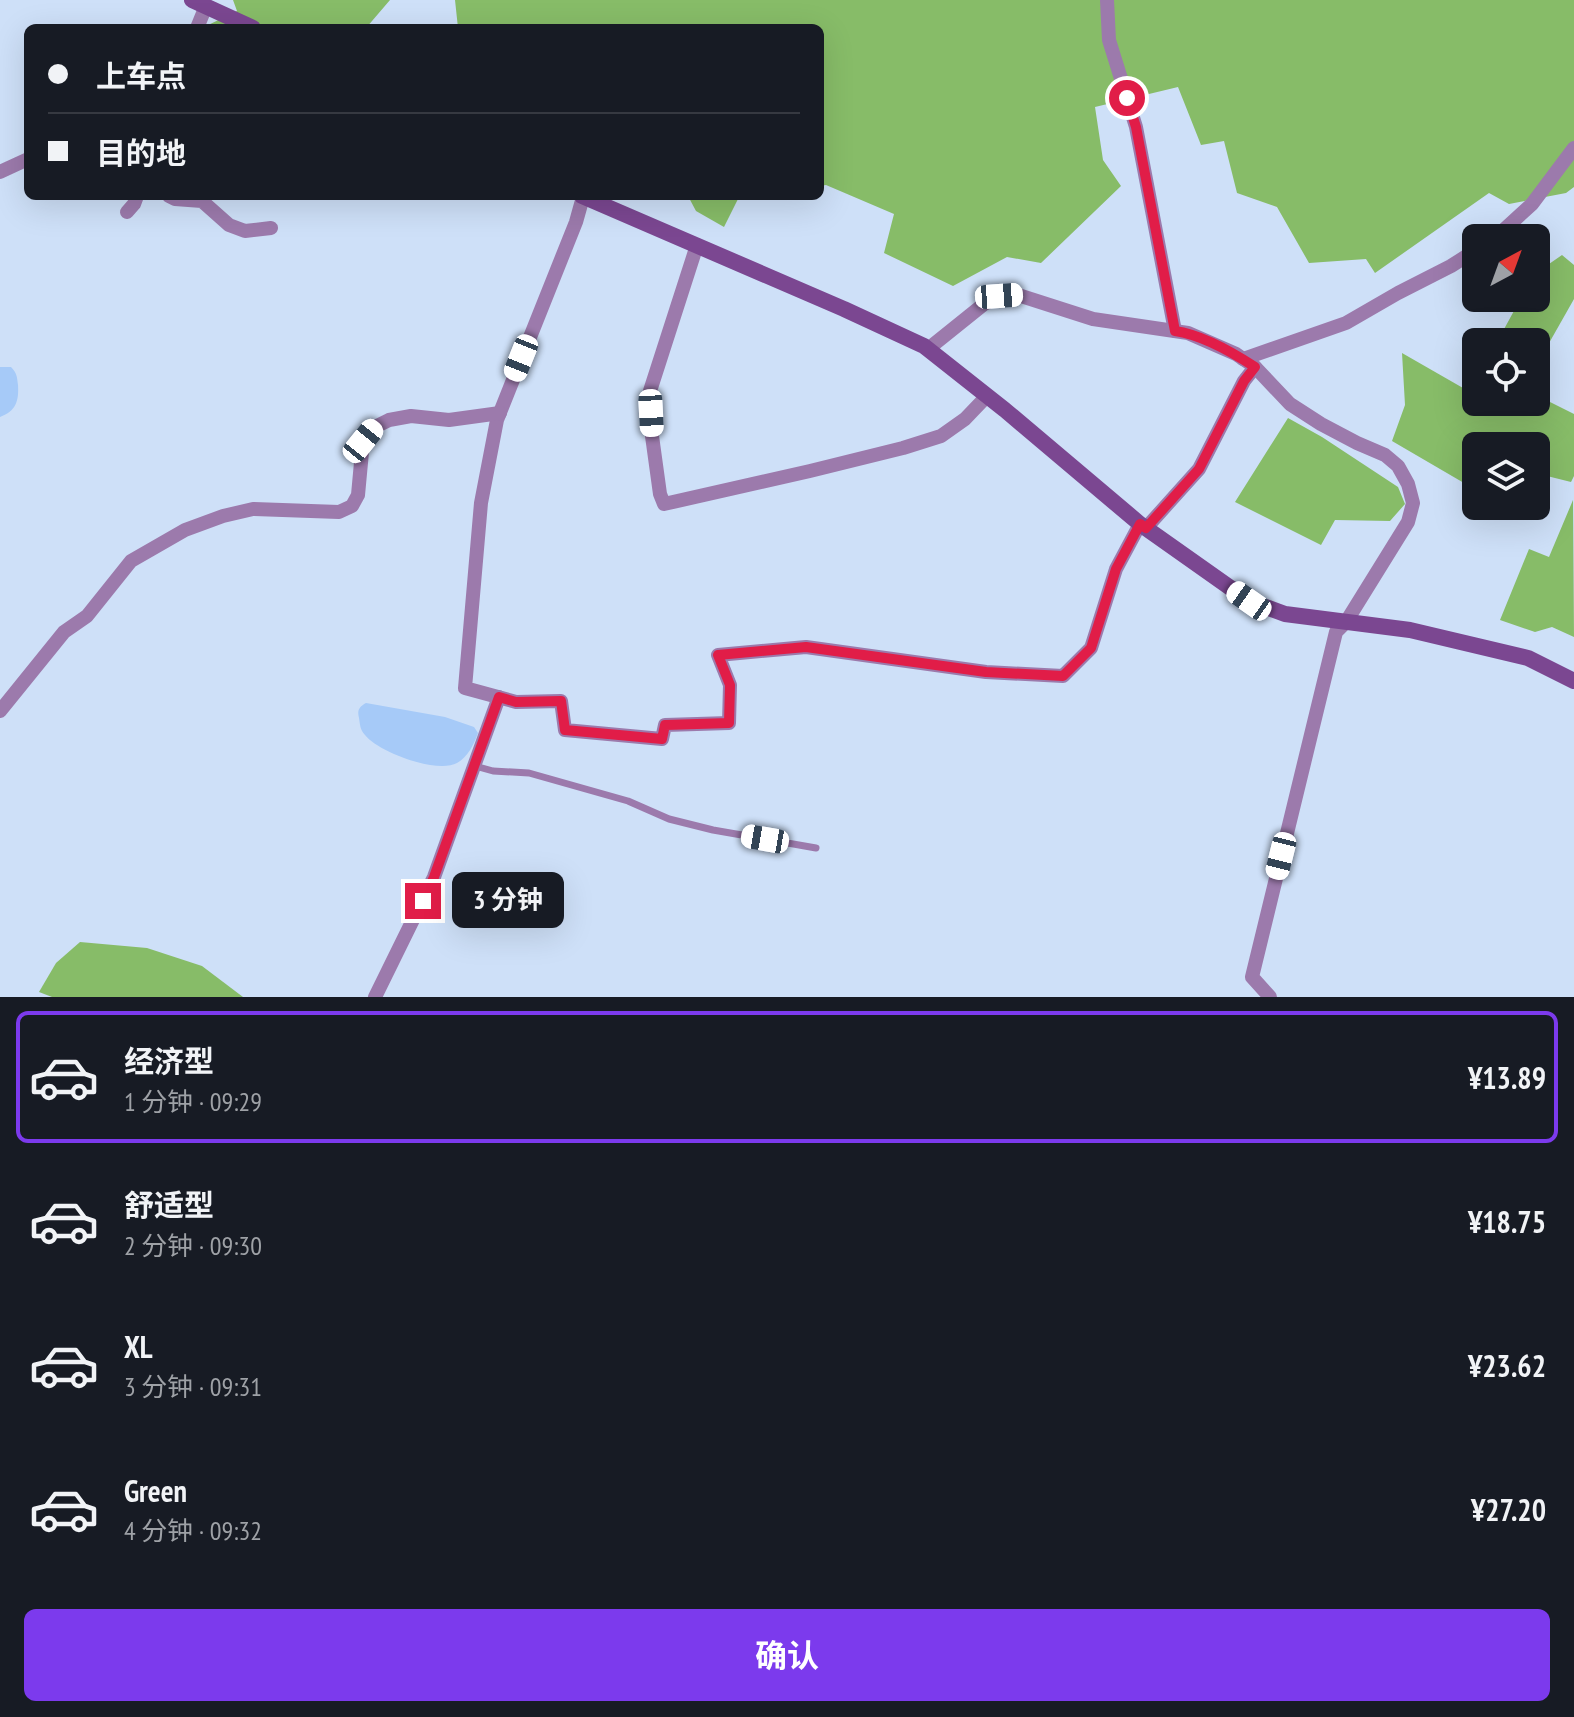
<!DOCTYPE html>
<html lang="zh">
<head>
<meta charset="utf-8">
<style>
  :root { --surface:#171b24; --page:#20242c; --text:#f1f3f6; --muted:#9ea1a6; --line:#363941; --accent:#7c3aed }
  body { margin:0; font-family:"PT Sans Narrow","Noto Sans SC",sans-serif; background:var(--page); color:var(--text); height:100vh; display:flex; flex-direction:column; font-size:30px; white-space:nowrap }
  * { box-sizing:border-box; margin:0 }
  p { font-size:26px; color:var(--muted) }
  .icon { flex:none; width:44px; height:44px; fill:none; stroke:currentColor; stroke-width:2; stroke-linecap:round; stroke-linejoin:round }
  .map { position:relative; height:997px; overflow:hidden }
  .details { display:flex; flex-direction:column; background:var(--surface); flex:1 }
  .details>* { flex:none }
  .guide { position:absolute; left:24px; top:24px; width:800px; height:176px; border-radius:12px; box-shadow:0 8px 32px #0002; display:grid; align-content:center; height:176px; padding:0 24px; background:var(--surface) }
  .needle { width:52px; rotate:41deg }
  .controls { position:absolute; left:1462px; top:224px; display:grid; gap:16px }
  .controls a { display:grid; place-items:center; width:88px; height:88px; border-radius:12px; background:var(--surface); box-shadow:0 8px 32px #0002; font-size:40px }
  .end { position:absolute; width:36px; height:36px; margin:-18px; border:10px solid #e11d48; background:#fff; box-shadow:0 0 0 4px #fff }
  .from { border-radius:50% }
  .bubble { position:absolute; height:56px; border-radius:12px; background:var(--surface); box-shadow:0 8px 32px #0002; font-size:26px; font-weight:700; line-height:56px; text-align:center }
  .car { position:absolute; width:24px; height:48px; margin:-24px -12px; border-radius:10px; box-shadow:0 0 6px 2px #0007; background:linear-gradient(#fff 24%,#345 0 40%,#fff 0 76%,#345 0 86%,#fff 0) }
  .guide b { display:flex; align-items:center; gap:28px; height:76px; font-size:30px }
  .guide b+b { border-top:2px solid var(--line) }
  .guide i { width:20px; height:20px; background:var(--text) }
  ul { padding:14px 0 0; list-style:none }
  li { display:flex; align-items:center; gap:24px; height:132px; margin:0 16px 12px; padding:0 8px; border:4px solid transparent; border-radius:12px }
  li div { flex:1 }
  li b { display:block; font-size:30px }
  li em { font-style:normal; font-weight:700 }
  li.active { border-color:var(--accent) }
  li>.icon { width:72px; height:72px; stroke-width:1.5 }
  .primary-button { display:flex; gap:16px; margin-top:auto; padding:16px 24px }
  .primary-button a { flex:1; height:92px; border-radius:12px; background:var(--accent); color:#fff; font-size:32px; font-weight:700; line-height:92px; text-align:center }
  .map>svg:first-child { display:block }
</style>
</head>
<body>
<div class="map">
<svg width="1574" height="997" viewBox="0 0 1574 997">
  <rect width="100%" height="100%" fill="#cee0f8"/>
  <!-- forest -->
  <g fill="#87bc68">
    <path d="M233,0H390L366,28H202L237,11Z"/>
    <path d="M455,0H1574V187L1566,193L1509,204L1489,193L1375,273L1366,259L1309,263L1277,207L1237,193L1224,141L1201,145L1178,87L1095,107L1103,160L1121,186L1041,263L1007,257L953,286L884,253L894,214L826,185L820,186V28H458Z"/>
    <path d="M688,196H744L739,197L724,227L696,211Z"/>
    <path d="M1562,255L1574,265V299L1540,359L1536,380V342H1497L1521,298H1536V273Z"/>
    <path d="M1402,353L1470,392L1476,382V402H1536V395L1574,414V476L1571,482L1547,476L1536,484L1539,457L1536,455V446H1525L1483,434L1473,447L1464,483L1392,441L1405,405Z"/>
    <path d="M1288,418L1322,437L1398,487L1405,504L1390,521L1335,520L1321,545L1235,502Z"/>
    <path d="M1573,500L1574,637L1552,627L1535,632L1500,620L1529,549L1549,557Z"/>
    <path d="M80,942L147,948L202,966L243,997H52L39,992L56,963Z"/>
  </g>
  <!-- water -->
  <g fill="#a6caf8">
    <path d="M0,367H11C17,373 17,377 18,385C19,401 16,411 0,417Z"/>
    <path d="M366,703L445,717L474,727L478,733C474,744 468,757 457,763C437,774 378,752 365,735C360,730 360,724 359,718C357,710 359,707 366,703Z"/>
  </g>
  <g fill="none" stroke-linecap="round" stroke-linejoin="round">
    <!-- lane -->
    <path stroke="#9c7aac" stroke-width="7" d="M475,766L493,771L529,773L628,801L669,819L713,830L816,848"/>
    <!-- street -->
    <g stroke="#9c7aac" stroke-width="14">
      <path d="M1107,0L1109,40L1136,127L1175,331"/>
      <path d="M197,28L206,6"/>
      <path d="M0,172L28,159"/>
      <path d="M169,196L175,199L202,201L229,225L245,231L271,228"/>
      <path d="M583,197L576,222L497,420L481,503L465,688L516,702L561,701L565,730L662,739L665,725L729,723L730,685L718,655L806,647L986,672L1063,676L1091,648L1116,569L1140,524"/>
      <path d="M127,212L134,204L137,196"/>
      <path d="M1495,238L1532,204L1574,148"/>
      <path d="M697,245L650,391L652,436L660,494L664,504L810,471L903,448L941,436L965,419L987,396"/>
      <path d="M928,349L984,304L999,296L1015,294L1093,319L1188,333L1236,354L1255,367L1290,404L1321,424L1357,443L1385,455L1398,466L1408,484L1413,503L1408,522L1346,622L1336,632L1252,977L1270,997"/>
      <path d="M1243,359L1346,323L1398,293L1451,266L1476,250"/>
      <path d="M1146,528L1199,469L1244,381L1255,367"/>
      <path d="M0,711L64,632L87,616L131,561L185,530L223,516L253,509L339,512L352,506L358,495L363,441L373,428L389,420L411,416L449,420L500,413"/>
      <path d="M375,997L434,877L499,697"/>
    </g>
    <!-- secondary -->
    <g stroke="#7b4791" stroke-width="16">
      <path d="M192,0L253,28"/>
      <path d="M582,196L844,309L924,346L1005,410L1140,524L1249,601L1285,614L1410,630L1528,658L1574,681"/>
    </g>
  </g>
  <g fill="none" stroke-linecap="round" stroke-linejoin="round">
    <!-- route -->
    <path stroke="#e11d48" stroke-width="10" d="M423,901L434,877L499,697L516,702L561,701L565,730L662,739L665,725L729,723L730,685L718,655L806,647L986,672L1063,676L1091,648L1116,569L1140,524L1146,528L1199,469L1244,381L1255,367C1232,352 1203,335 1175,331L1136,127L1127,98"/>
  </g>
</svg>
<div class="controls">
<a><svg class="needle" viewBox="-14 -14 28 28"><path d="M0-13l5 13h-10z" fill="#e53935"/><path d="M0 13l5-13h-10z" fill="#9ea1a6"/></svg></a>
<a><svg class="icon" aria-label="locate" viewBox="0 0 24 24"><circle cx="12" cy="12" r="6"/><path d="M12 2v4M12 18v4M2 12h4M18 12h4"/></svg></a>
<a><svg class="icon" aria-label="layers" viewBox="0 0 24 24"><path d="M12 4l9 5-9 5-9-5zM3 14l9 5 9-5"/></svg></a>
</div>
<i class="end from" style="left:1127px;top:98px"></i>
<i class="end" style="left:423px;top:901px"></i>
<div class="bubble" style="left:452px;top:872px;width:112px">3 分钟</div>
<i class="car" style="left:999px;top:296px;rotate:86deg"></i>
<i class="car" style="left:521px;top:358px;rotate:202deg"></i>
<i class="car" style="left:651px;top:413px;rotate:177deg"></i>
<i class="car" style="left:363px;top:441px;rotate:39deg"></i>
<i class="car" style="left:1249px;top:601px;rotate:305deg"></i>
<i class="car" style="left:765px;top:839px;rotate:280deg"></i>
<i class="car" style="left:1281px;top:856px;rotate:194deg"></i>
<div class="guide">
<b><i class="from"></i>上车点</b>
<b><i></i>目的地</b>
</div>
</div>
<section class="details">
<ul>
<li class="active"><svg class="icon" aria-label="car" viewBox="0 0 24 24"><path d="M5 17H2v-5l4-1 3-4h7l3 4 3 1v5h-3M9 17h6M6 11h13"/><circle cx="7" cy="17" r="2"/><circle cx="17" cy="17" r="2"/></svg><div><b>经济型</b><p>1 分钟 · 09:29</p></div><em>¥13.89</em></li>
<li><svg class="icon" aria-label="car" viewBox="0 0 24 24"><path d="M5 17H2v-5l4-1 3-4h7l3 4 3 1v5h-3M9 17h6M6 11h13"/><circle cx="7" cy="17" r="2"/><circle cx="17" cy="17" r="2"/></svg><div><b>舒适型</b><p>2 分钟 · 09:30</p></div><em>¥18.75</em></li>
<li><svg class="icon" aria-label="car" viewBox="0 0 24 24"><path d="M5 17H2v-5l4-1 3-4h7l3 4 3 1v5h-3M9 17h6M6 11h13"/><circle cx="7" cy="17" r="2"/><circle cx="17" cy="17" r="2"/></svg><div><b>XL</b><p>3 分钟 · 09:31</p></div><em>¥23.62</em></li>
<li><svg class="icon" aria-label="car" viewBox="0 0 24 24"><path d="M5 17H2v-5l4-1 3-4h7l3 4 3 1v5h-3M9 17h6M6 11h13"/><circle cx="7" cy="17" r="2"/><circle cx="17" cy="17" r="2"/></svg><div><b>Green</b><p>4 分钟 · 09:32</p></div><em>¥27.20</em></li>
</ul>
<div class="primary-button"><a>确认</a></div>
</section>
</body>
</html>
